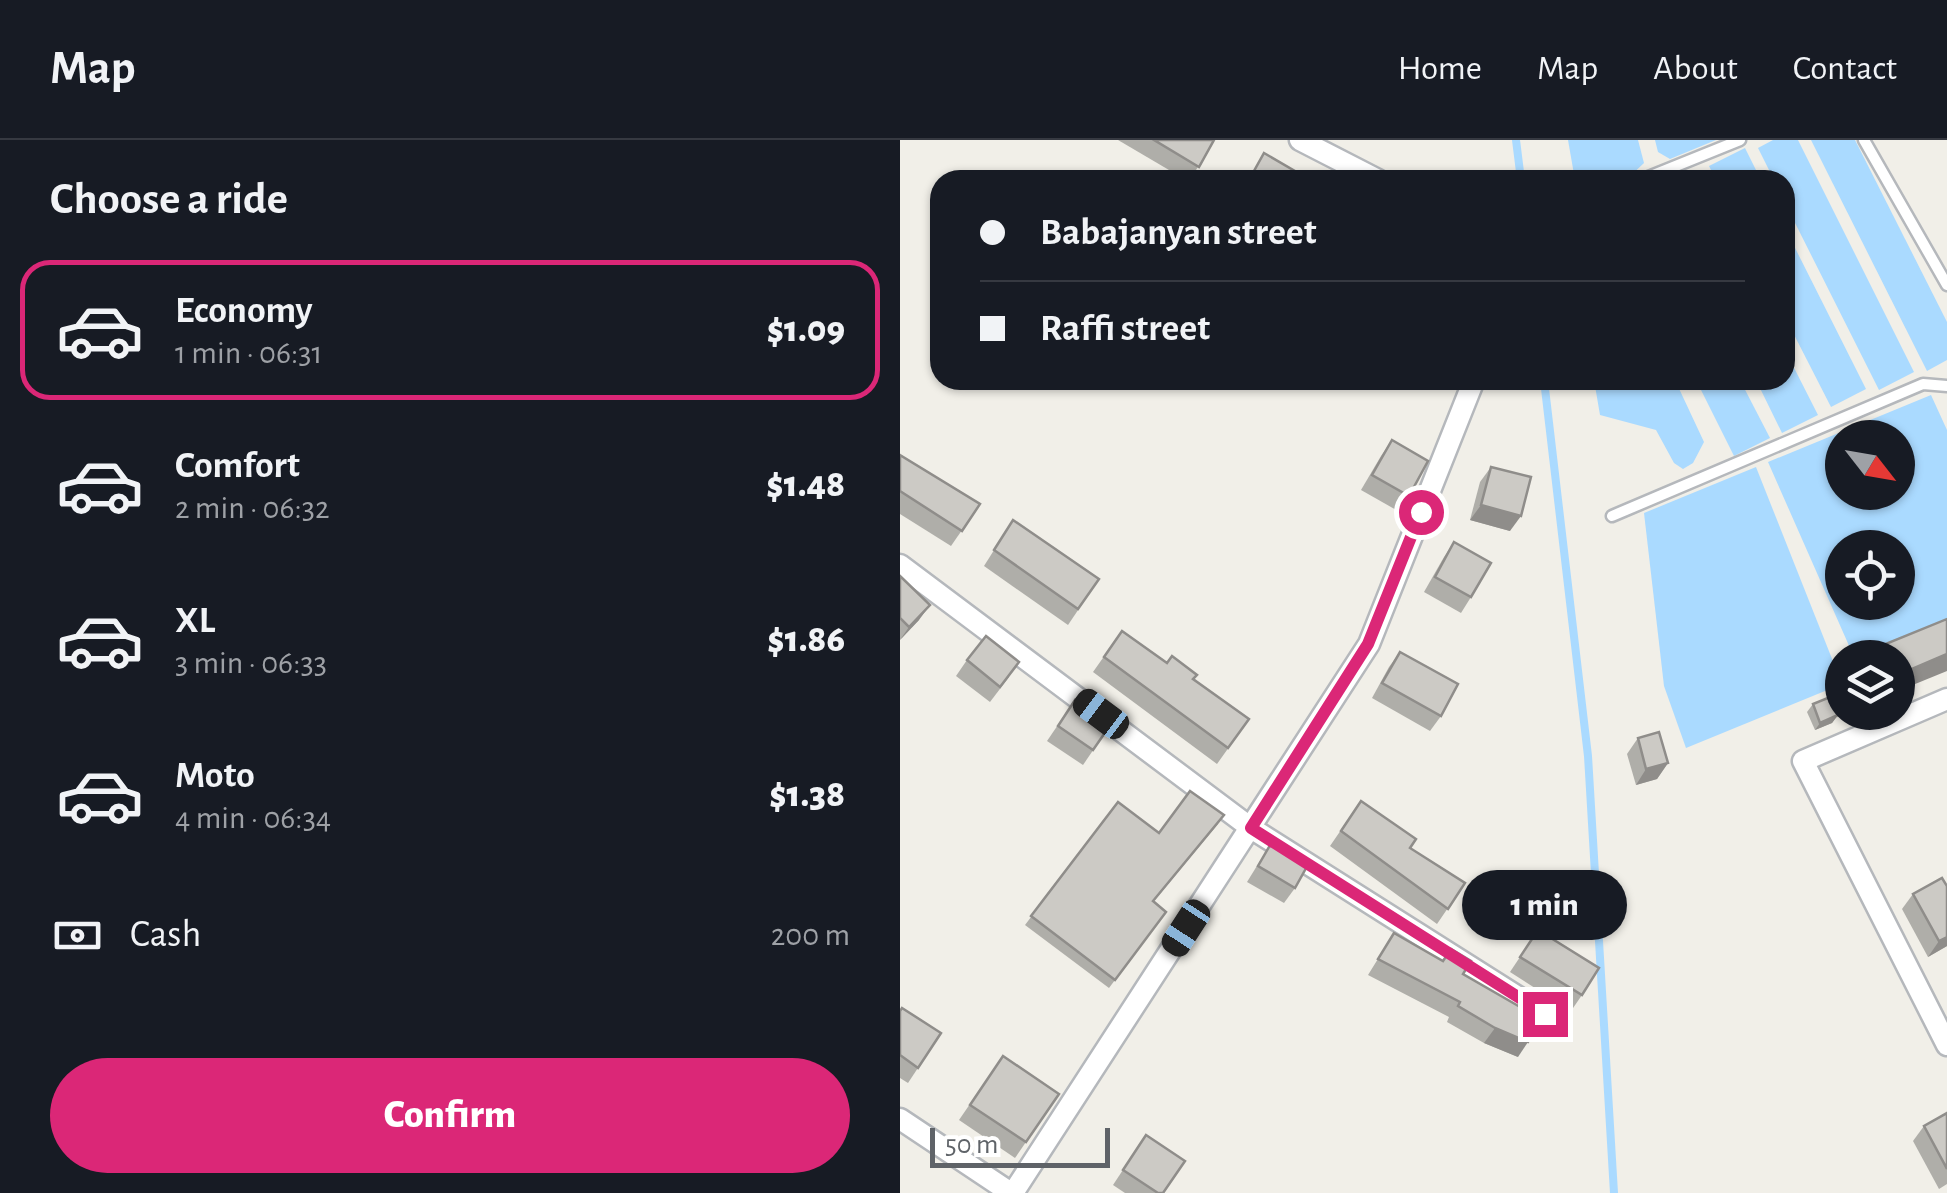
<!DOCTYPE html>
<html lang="en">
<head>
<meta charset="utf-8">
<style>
  :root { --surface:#171b24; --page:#20242c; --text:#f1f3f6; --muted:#9ea1a6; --line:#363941; --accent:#db2777 }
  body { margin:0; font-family:"Alegreya Sans",sans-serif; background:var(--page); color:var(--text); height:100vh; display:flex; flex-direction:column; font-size:38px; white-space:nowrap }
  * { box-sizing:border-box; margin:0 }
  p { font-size:32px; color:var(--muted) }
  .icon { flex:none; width:55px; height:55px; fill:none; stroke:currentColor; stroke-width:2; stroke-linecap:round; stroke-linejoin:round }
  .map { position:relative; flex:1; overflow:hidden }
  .details { display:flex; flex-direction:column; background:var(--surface); width:900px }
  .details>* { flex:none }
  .hud { position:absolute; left:30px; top:30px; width:865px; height:220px; border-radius:30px; box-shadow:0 2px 8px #0004; display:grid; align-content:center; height:220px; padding:0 50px; background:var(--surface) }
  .needle { width:65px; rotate:121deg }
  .buttons { position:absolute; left:925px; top:280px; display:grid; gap:20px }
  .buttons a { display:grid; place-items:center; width:90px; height:90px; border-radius:50%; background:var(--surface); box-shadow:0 2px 8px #0004; font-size:50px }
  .scale { position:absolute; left:30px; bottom:25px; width:180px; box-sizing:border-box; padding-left:10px; border:5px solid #5f6368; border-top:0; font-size:28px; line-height:35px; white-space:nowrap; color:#5f6368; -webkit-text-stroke:8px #fff; paint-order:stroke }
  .end { position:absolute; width:45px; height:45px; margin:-22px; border:12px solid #db2777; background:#fff; box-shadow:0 0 0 5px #fff }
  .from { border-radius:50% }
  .bubble { position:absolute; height:70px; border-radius:35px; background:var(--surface); box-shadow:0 2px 8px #0004; font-size:32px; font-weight:800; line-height:70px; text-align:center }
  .car { position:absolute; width:30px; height:60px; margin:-30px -15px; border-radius:12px; box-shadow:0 0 8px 2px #0007; background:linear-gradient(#222 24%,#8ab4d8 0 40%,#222 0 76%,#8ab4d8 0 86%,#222 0) }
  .hud b { display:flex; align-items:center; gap:35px; height:95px; font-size:38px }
  .hud b+b { border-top:2px solid var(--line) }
  .hud i { width:25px; height:25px; background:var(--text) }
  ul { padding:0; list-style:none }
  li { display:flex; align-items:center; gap:30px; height:140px; margin:0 20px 15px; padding:0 30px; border:5px solid transparent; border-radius:30px }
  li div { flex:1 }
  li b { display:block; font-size:38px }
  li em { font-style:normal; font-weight:800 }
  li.on { border-color:var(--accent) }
  li>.icon { width:90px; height:90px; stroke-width:1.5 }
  h2 { padding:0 50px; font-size:45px; line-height:120px }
  .pay { display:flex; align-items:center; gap:25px; height:110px; padding:0 50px; font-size:38px }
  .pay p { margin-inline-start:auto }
  .primary-button { display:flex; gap:20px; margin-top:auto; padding:20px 50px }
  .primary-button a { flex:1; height:115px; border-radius:60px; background:var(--accent); color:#fff; font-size:40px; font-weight:800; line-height:115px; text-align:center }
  header { display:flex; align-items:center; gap:60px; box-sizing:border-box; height:140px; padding:0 50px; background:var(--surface); border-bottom:2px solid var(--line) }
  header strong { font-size:48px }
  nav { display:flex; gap:55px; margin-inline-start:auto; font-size:35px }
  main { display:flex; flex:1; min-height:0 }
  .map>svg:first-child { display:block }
</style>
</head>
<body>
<header>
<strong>Map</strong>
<nav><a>Home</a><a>Map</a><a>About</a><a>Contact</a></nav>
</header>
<main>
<section class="details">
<h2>Choose a ride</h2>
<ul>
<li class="on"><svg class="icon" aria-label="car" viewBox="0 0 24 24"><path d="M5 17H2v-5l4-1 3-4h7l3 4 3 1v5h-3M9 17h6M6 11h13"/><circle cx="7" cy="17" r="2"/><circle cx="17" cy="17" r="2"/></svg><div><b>Economy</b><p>1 min · 06:31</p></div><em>$1.09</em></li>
<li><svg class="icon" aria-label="car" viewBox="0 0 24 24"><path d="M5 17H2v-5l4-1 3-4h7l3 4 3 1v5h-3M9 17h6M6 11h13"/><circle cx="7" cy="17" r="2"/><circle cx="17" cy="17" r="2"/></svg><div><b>Comfort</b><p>2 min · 06:32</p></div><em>$1.48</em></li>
<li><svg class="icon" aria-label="car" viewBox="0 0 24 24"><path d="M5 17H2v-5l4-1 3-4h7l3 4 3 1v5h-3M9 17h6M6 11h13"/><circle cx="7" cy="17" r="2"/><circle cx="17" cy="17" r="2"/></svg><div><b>XL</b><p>3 min · 06:33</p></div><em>$1.86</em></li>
<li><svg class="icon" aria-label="car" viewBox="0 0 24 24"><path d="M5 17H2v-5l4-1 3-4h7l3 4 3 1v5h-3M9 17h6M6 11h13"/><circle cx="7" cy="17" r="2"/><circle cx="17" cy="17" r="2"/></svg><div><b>Moto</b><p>4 min · 06:34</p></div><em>$1.38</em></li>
</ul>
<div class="pay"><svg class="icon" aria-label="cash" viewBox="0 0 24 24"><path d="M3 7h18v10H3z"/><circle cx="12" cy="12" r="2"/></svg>Cash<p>200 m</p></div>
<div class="primary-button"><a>Confirm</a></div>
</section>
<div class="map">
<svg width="1047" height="1053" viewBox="0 0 1047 1053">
  <rect width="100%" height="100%" fill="#f1efe8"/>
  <!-- water -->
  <g fill="#aadaff" fill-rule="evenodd">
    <path d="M668,0H738L744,23L726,40H675Z"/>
    <path d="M755,0H816L770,19L758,12Z"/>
    <path d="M873,0H898L1014,232L979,250L885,63V40H874L858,8Z"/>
    <path d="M911,0H955L1047,182V220L1027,231Z"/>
    <path d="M845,8L861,40H816L809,26Z"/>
    <path d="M885,88L966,249L931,267L885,177Z"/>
    <path d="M885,210L918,275L882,293L856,240H885Z"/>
    <path d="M694,240H775L804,302L793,323L783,329L774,323L756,290L700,275Z"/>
    <path d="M796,240H840L870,298L834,316Z"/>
    <path d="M1031,255L1047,290V483L954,517L868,322ZM942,298H998V352H942ZM942,408H998V462H942Z"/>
    <path d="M856,327L942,544L786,608L764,546L744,373Z"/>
  </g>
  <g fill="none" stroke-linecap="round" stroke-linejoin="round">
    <!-- stream -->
    <g stroke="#aadaff" stroke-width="8">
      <path d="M616,0L621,40"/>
      <path d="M644,240L688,616L714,1053"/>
    </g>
    <!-- lane casing -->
    <g stroke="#b5b8bc" stroke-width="15">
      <g id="lane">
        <path d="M964,0L1047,145"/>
        <path d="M741,40L840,0"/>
        <path d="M712,376L1023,244L1047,246"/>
      </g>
    </g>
    <!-- street casing -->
    <g stroke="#b5b8bc" stroke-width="25">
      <g id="street">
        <path d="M400,0L478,40"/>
        <path d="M0,425L351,688L645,874"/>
        <path d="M1047,559L903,621L1047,905"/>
        <path d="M0,979L111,1053"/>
        <path d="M113,1053L469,504L574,240"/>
      </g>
    </g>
    <!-- lane -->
    <use href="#lane" stroke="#fff" stroke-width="10"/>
    <!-- street -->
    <use href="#street" stroke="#fff" stroke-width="20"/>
  </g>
  <!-- wall -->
  <g fill="#afaea9">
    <path d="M218,0H314L290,40H286Z"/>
    <path d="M492,300L509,356L498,371L461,350L481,316Z"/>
    <path d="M0,316L80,364L51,406L0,374Z"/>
    <path d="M591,327L610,391L570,380L580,342Z"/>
    <path d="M113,380L199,439L168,485L84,426Z"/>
    <path d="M554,402L571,457L561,473L524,452L544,417Z"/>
    <path d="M0,436L19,480L0,500Z"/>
    <path d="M222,491L267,523L293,539L349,579L317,624L193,532Z"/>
    <path d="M500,512L541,576L530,591L472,558L489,527Z"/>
    <path d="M67,520L109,537L90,562L56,536Z"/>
    <path d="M175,560L211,584L183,625L147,601Z"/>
    <path d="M913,564L938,575L932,583L915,590L907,572Z"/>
    <path d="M738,598L768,623L757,639L736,645L727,614Z"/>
    <path d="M461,661L510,708L565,743L537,784L430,706Z"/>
    <path d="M218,662L259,693L318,684L253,762L266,772L209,848L125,785Z"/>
    <path d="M373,700L395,748L384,763L347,742Z"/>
    <path d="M1047,746V806L1028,817L1002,769L1013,754Z"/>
    <path d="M638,790L682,855L671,871L610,832Z"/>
    <path d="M494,793L542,821L551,809L563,834L618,917L584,903L547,882L549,877L468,835Z"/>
    <path d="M0,871L41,893L8,943L0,938Z"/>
    <path d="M103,916L159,954L115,1018L59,980Z"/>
    <path d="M1047,973V1044L1039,1049L1013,1001L1024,986Z"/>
    <path d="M246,995L263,1053H225L213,1045Z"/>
  </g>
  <!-- shaded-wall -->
  <g fill="#8f8d8a">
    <path d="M581,365L621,376L610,391L570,380Z"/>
    <path d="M30,465L19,480L0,500L9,487Z"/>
    <path d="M1047,514V531L998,551V535Z"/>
    <path d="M938,575L932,583L915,590L920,583Z"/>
    <path d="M768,623L757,639L736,645L746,629Z"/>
    <path d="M1047,797V806L1028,817L1039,801Z"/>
    <path d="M595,888L628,902L618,917L584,903Z"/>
  </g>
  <!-- building -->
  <g fill="#cccac5" stroke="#8f8d8a" stroke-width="2.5">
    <path d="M254,0H314L299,27Z"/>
    <path d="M364,13L400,34L397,40H349Z"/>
    <path d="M492,300L528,321L509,356L472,335Z"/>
    <path d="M0,315L80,364L62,391L0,351Z"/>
    <path d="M591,327L631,337L621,376L581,365Z"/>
    <path d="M113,380L199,439L178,469L94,410Z"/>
    <path d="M554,402L591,423L571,457L535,437Z"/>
    <path d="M0,436L30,465L9,487L0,478Z"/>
    <path d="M1047,479V514L998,535V518H968L966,512Z"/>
    <path d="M222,491L267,523L272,516L297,535L293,539L349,579L328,608L204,517Z"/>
    <path d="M86,496L119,522L100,547L67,520Z"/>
    <path d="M500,512L558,544L541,576L482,543Z"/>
    <path d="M930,557L938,575L920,583L913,564Z"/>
    <path d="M175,560L211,584L193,610L158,586Z"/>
    <path d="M759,592L768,623L746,629L738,598Z"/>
    <path d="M290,651L324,675L253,761L266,772L215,840L131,776L218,662L259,693Z"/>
    <path d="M461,661L516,699L510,708L565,743L548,769L441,691Z"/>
    <path d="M373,700L410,721L395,748L358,726Z"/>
    <path d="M1042,738L1047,746V797L1039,801L1013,754Z"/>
    <path d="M638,790L699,828L682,855L620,817Z"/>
    <path d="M494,793L543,821L551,809L571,821L563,834L641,879L628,902L595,888L558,866L560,862L478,819Z"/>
    <path d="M2,868L41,893L18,928L0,915V871Z"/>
    <path d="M103,916L159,954L126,1002L70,965Z"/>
    <path d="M1047,973V1029L1024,986Z"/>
    <path d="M246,995L285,1021L263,1053H258L223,1030Z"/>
  </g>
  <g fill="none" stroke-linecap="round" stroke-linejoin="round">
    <!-- route -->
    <path stroke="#db2777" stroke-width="12" d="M521,372L468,504L351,688L645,874"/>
  </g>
</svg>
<div class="buttons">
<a><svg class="needle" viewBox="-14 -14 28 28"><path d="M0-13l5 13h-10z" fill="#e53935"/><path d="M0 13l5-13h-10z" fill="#9ea1a6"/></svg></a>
<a><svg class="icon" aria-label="locate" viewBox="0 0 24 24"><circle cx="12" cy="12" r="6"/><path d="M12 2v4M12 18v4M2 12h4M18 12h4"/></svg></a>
<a><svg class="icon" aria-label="layers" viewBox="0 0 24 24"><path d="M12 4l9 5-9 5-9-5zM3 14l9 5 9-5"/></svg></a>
</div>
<div class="scale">50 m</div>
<i class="end from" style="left:521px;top:372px"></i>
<i class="end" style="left:645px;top:874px"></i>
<div class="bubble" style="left:562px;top:730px;width:165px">1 min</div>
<i class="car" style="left:201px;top:574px;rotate:307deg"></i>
<i class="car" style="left:286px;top:788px;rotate:213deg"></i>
<div class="hud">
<b><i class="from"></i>Babajanyan street</b>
<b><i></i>Raffi street</b>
</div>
</div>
</main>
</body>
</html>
